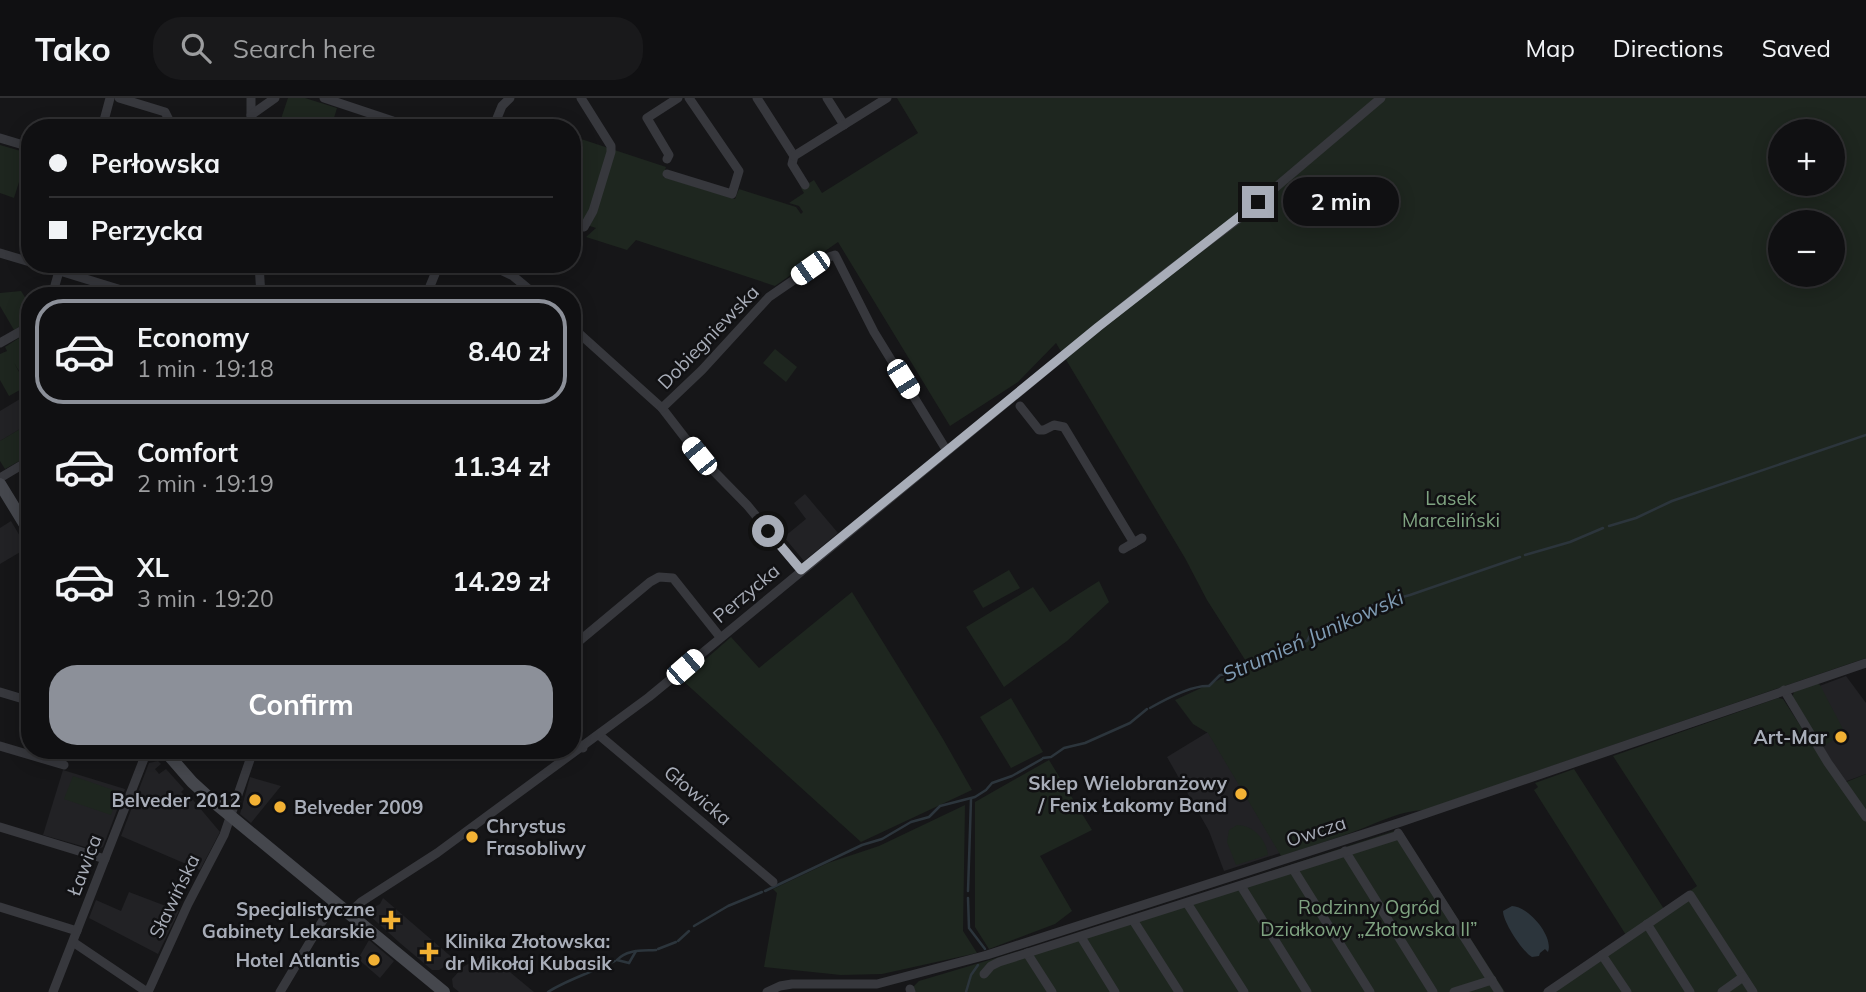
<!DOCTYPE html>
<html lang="en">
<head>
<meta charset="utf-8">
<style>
  :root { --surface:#101012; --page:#19191b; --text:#f1f3f6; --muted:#9c9d9f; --line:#303032; --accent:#8c9099 }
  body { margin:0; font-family:Mulish,sans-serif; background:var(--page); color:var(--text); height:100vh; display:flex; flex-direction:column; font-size:26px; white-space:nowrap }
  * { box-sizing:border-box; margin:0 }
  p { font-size:23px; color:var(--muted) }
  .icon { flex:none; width:38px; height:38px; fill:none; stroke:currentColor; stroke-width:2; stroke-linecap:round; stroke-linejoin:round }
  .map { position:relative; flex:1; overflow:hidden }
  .sheet { position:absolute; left:21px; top:189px; width:560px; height:472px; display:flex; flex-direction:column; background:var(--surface); border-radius:28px; box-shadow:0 4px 18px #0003,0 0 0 2px var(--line) }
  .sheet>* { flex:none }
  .hud { position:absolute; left:21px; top:21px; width:560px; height:154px; border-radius:28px; box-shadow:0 4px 18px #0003,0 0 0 2px var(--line); display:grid; align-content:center; height:154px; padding:0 28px; background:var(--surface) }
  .buttons { position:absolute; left:1768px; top:21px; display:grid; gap:14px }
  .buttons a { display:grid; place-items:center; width:77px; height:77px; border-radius:50%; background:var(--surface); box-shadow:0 4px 18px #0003,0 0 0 2px var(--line); font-size:35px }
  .end { position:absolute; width:32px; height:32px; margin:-16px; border:9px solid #a8adb8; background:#111; box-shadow:0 0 0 4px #111 }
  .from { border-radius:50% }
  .bubble { position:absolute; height:49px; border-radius:24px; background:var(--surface); box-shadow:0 4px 18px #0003,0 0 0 2px var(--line); font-size:23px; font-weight:700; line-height:49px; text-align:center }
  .car { position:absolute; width:21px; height:42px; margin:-21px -10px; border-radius:9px; box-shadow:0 0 5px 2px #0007; background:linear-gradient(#fff 24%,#345 0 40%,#fff 0 76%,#345 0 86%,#fff 0) }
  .hud b { display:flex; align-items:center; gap:24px; height:66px; font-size:26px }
  .hud b+b { border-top:2px solid var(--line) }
  .hud i { width:18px; height:18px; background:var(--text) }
  ul { padding:12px 0 0; list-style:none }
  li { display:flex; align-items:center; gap:21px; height:105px; margin:0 14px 10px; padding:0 14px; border:4px solid transparent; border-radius:28px }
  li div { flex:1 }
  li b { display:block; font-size:26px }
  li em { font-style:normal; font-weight:700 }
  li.on { border-color:var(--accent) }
  li>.icon { width:63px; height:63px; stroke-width:1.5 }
  .primary-button { display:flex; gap:14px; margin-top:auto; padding:14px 28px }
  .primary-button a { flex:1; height:80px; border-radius:28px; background:var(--accent); color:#fff; font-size:28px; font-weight:700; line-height:80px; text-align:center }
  header { display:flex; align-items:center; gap:42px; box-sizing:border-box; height:98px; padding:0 35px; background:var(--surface); border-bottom:2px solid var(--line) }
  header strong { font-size:33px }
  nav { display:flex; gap:38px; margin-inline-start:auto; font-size:24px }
  .search { width:490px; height:63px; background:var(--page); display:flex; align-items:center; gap:18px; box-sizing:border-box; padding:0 24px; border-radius:28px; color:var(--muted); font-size:26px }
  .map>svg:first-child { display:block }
</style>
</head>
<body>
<header>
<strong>Tako</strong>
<div class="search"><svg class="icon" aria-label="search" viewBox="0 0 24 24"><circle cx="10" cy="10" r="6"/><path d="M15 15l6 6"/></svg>Search here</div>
<nav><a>Map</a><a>Directions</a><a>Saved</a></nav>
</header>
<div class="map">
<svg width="1866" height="894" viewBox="0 0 1866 894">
  <rect width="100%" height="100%" fill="#161618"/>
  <!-- built -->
  <g fill="#222225">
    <path d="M30,295V325L0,343V313Z"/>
    <path d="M805,396L838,435L804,463L784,439L806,421L794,405Z"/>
    <path d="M11,423L27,450L0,466V430Z"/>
    <path d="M1846,578L1866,605V676L1844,684L1793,598Z"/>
    <path d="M1208,634L1280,755L1224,773L1209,733L1167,659Z"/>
    <path d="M158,663L161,666L155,671L159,676L166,671L184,691L181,694L185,698L188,696L220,734L200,772L121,738L149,665Z"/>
    <path d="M63,672L125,691L103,749L96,752L43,737Z"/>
    <path d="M250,679L281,688L251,725L240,716Z"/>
    <path d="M129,794L179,813L158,856L89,820L96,802L121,813Z"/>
    <path d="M383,800L455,862L439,872H432L400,845L368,816L367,813L380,806Z"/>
    <path d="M369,842L394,863L380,880L358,861Z"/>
    <path d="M487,855L534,894H459L453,889L452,881L463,869Z"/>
  </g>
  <!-- green -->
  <g fill="#1e261f" fill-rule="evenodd">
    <path d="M288,0H305L337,10L331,30H278Z"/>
    <path d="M897,0H1866V560L1424,712C1401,713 1381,723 1361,731C1335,741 1308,749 1281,758L1208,635L1193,626L1175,602L1249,568L1207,502L1185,460L1056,245L1018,284L950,328L838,144L775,188L636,142L627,152L586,139L596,130L572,122V38L660,67L666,69L663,79L735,101L739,91L796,109L801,116L803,114L799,108L789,105L804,95L801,90L814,82L822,95L918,35ZM1780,33H1832V86H1780ZM1780,124H1832V177H1780Z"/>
    <path d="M0,47L28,55L14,100L0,95Z"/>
    <path d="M21,193L30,207V222L14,232L0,208V195Z"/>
    <path d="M30,233V290L14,265L27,288L9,298L0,282V256L7,253L5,249Z"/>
    <path d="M775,251L797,269L786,284L763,265Z"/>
    <path d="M30,325V357L5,371L0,363V343Z"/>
    <path d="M1009,472L1020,490L983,510L973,493Z"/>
    <path d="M1099,483L1109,504L1067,543L1004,589L966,529L1033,489L1050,514Z"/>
    <path d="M852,494L943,641L972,692L861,744L682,582L731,539L759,570Z"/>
    <path d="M1817,585L1820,587L1845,635L1822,649L1792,600L1794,594Z"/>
    <path d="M1011,600L1043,654L1011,670L980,619Z"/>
    <path d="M1778,600L1783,601L1839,687L1866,676V894H1542L1626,837L1534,692L1538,689L1535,685L1574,671L1664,811L1697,788L1613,658Z"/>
    <path d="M1049,662L1092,732L1040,758L1072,813L1055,826L989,851L975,829V704Z"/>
    <path d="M73,678L119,694L111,717L64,701Z"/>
    <path d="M965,707L963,833L977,855L882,876L841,877L764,869L777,795L773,791L828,765L879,748Z"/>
    <path d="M1237,727C1253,727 1266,741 1268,757L1236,767L1227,744L1229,732Z"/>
    <path d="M1394,733L1402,734L1505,894H908L919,883L1084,834Z"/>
  </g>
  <!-- water -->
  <path fill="#2c353c" d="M1512,808C1528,808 1554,838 1548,854L1545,851L1540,855L1539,858L1532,859C1522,853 1503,824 1503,813Z"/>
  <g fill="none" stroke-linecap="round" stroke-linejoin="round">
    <!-- stream -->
    <g stroke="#2c353c" stroke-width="2.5">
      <path d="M1609,428L1636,420L1672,403L1866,337"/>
      <path d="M1525,457L1570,444L1603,430"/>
      <path d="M1150,610C1164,602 1193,587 1209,588L1220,577L1228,576L1249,566L1262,557L1280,554L1286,547L1307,543L1310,537L1335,525L1345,524L1370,508L1410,497L1520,459"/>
      <path d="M1043,660L1051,659L1064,650L1085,645L1130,625L1147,611"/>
      <path d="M765,793L862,747L882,741L911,724L929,719L940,708L975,699L986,692L992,685L1012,678L1042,661"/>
      <path d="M968,793L971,701"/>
      <path d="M968,800L969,830L985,851"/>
      <path d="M694,828L728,808L762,794"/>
      <path d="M678,843L689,833"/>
      <path d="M658,851L676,844"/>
      <path d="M617,862C627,851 643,853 656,852"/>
      <path d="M617,862L629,865"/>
      <path d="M629,865L636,853"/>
      <path d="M548,894C568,881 593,874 615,863"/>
      <path d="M966,894L971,877L978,867"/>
    </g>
    <!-- street -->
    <g stroke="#37383d" stroke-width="9">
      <path d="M119,0L165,14L169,22"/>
      <path d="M251,0V30"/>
      <path d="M324,0L393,23"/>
      <path d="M581,0L611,48V54L593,113L584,129"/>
      <path d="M757,0L794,58L792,66L805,87"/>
      <path d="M827,0L844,27"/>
      <path d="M251,17L275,0"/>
      <path d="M102,30L110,0"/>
      <path d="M493,30L502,8L510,0"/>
      <path d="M0,40L30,49"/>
      <path d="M794,58L887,0"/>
      <path d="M667,61L669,57L647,20L678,0"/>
      <path d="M667,76L732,96L739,73L689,0"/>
      <path d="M0,155L30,164"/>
      <path d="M37,166L141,198"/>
      <path d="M259,166L261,198"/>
      <path d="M488,166L513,178L537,198"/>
      <path d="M52,198L61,166"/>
      <path d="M426,198L439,166"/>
      <path d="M572,229L662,310L699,358L747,407L801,472"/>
      <path d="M0,245L30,228"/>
      <path d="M1020,308L1039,332H1044L1054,327L1064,329L1134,445"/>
      <path d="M662,310L702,272L769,199L826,160L835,157L874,234L947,353"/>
      <path d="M0,380L30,362"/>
      <path d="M1123,451L1142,440"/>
      <path d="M572,549L650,484L659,479L673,480L720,539"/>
      <path d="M1784,592L1828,665L1866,719"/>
      <path d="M0,594L30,603"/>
      <path d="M599,637L773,784"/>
      <path d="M572,640L583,650"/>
      <path d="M0,648L64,667"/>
      <path d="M0,729L105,761"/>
      <path d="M1398,735L1499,894"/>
      <path d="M1345,753L1433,894"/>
      <path d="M1293,771L1370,894"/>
      <path d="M1241,788L1307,894"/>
      <path d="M1187,805L1244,894"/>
      <path d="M0,809L77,833"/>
      <path d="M349,815L361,804L437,755L649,599L1098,229L1162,178L1237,122L1381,0"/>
      <path d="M1133,822L1179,894"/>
      <path d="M1647,826L1690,894"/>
      <path d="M1081,839L1115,894"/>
      <path d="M73,844L147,894"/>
      <path d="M1027,855L1052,894"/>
      <path d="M1602,857L1627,894"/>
      <path d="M984,876L991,868L999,864L1399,737"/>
      <path d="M910,891L911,894"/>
      <path d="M53,894L147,653"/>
      <path d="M148,894L188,806L224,737L253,653"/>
      <path d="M280,894L329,812L337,805"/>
      <path d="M767,894L780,888L792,886H877L987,857L1401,724L1866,565"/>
      <path d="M1454,894L1492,882"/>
      <path d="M1548,894L1690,797L1753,894"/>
      <path d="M1722,894L1743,879"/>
    </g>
    <!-- secondary -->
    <g stroke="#45474d" stroke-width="12">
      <path d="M0,386L30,435"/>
      <path d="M165,653L192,684L216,706L444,894"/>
    </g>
  </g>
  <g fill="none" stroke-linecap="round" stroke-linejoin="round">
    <!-- route -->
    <path stroke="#a8adb8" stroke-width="9" d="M768,433L801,472L1098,229L1258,104"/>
  </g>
  <!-- markers -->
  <g fill="#f2b134" stroke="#111113" stroke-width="2.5">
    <circle cx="1841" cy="639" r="7"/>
    <circle cx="1241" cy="696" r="7"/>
    <circle cx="255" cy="702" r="7"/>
    <circle cx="280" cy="709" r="7"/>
    <circle cx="472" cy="739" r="7"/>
    <path d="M387.5 811.5h7v7h7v7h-7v7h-7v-7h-7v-7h7z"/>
    <path d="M425.5 843.5h7v7h7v7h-7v7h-7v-7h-7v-7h7z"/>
    <circle cx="374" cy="862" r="7"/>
  </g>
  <g text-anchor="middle" stroke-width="5" stroke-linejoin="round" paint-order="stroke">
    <!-- street labels -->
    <g font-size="19" fill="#a8adb8" stroke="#111113">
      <text transform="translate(708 239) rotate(-46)" y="7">Dobiegniewska</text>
      <text transform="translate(746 495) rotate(-40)" y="7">Perzycka</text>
      <text transform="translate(698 697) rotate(40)" y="7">Głowicka</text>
      <text transform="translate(1316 733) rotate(-18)" y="7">Owcza</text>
      <text transform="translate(84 767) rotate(-69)" y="7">Ławica</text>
      <text transform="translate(174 798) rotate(-64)" y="7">Sławińska</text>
    </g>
    <!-- park labels -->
    <g font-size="19" fill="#7fa381" stroke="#111113">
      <text x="1451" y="407">Lasek<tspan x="1451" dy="22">Marceliński</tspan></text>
      <text x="1369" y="816">Rodzinny Ogród<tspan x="1369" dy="22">Działkowy „Złotowska II”</tspan></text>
    </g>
    <!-- poi labels -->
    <g font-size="19" font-weight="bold" fill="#a8adb8" stroke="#111113" text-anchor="end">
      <text x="1827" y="646">Art-Mar</text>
      <text x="1227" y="692">Sklep Wielobranżowy<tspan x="1227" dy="22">/ Fenix Łakomy Band</tspan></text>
      <text x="241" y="709">Belveder 2012</text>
      <text x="294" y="716" text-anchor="start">Belveder 2009</text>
      <text x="486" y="735" text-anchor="start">Chrystus<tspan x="486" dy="22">Frasobliwy</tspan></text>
      <text x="375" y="818">Specjalistyczne<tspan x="375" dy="22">Gabinety Lekarskie</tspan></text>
      <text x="445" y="850" text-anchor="start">Klinika Złotowska:<tspan x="445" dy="22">dr Mikołaj Kubasik</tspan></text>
      <text x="360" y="869">Hotel Atlantis</text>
    </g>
    <!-- water labels -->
    <g font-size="21" font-style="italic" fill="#7f9bb3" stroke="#111113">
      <text transform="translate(1313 538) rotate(-24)" y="7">Strumień Junikowski</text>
    </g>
  </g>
</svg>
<div class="buttons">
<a>+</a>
<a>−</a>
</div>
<i class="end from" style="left:768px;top:433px"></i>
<i class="end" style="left:1258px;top:104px"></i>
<div class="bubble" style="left:1283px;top:79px;width:116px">2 min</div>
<i class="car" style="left:810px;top:170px;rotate:235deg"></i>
<i class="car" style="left:903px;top:281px;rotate:148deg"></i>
<i class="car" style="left:699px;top:358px;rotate:321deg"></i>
<i class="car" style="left:685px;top:569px;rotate:49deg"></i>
<div class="hud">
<b><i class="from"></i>Perłowska</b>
<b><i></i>Perzycka</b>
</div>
<section class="sheet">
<ul>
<li class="on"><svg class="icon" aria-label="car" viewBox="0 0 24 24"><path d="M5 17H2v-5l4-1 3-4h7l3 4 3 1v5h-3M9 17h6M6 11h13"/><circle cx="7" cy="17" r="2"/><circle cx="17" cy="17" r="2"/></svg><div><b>Economy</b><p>1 min · 19:18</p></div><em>8.40 zł</em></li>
<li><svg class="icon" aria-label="car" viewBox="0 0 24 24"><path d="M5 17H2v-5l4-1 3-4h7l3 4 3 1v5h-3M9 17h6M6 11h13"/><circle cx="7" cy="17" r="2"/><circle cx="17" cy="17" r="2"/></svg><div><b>Comfort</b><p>2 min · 19:19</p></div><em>11.34 zł</em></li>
<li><svg class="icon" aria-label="car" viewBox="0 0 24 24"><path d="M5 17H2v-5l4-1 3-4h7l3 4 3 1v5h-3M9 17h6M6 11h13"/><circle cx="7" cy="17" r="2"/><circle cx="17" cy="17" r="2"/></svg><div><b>XL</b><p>3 min · 19:20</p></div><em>14.29 zł</em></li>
</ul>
<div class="primary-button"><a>Confirm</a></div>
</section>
</div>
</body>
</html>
